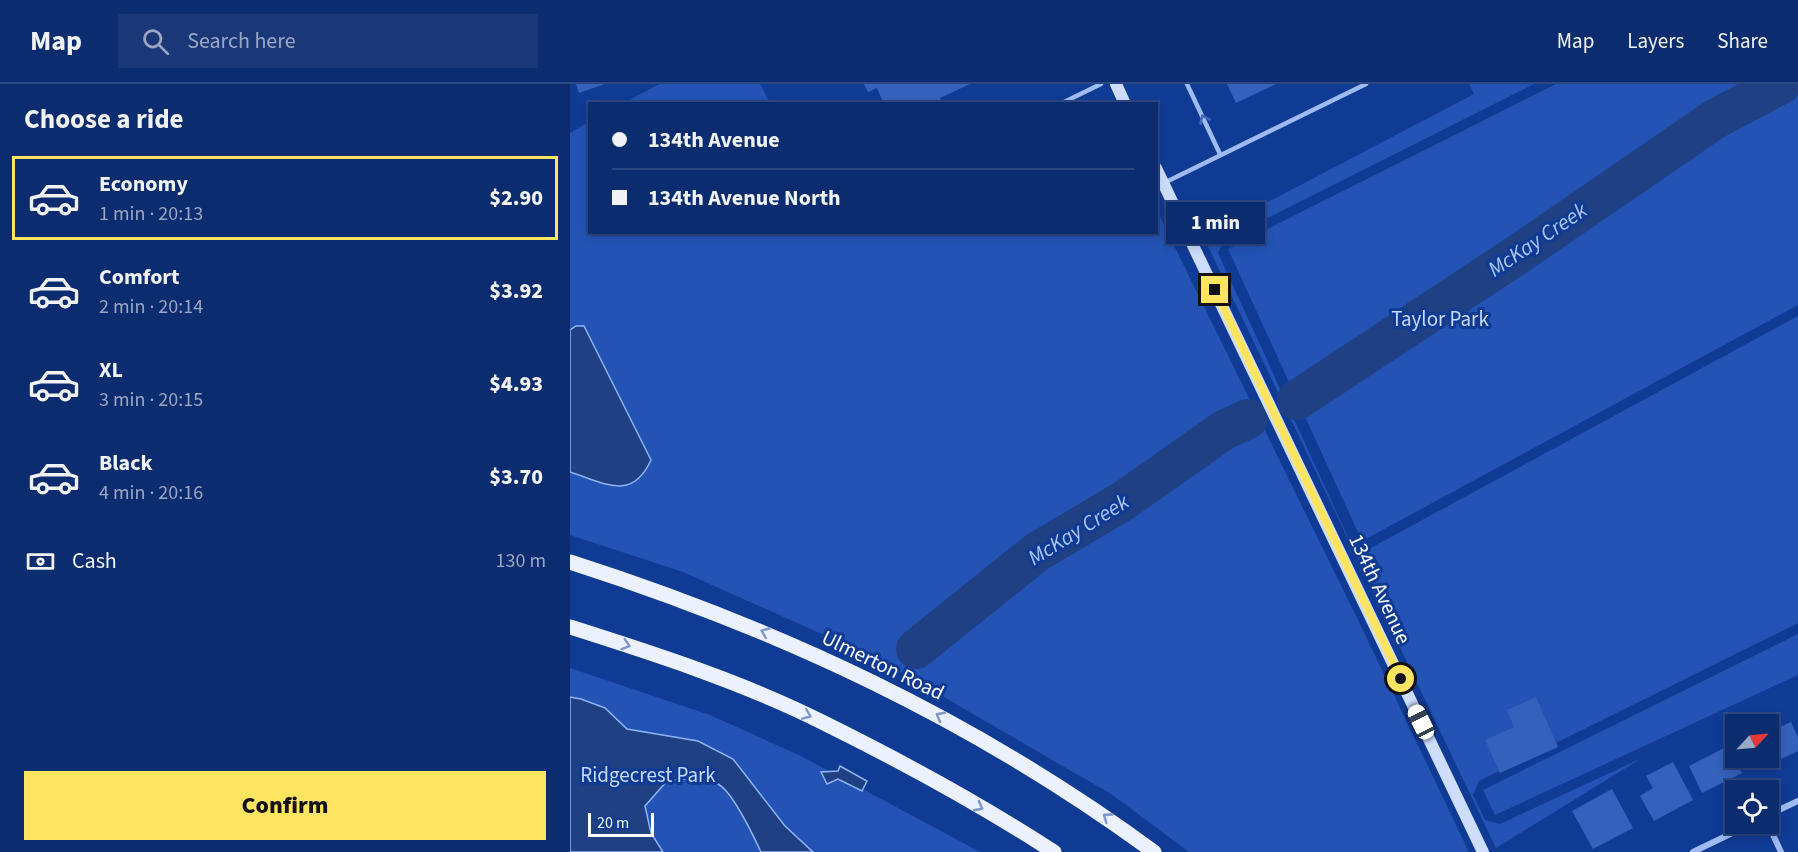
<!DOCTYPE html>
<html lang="en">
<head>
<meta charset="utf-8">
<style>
  :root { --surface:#0c2c70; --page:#1a3878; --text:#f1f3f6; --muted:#9aa7c3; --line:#2c4883; --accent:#ffe461 }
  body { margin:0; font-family:"Source Sans 3",sans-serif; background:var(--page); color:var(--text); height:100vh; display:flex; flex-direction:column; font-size:22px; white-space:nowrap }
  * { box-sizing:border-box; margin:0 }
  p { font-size:20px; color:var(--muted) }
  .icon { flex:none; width:33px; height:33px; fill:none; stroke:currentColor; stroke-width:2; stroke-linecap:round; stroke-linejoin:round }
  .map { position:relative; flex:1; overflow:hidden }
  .side { display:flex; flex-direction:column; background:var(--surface); width:570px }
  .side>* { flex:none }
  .top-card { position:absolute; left:18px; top:18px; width:570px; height:132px; border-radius:0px; box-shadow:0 3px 9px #0003,0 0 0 2px var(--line); display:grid; align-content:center; height:132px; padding:0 24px; background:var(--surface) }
  .needle { width:39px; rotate:64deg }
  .tools { position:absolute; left:1155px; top:630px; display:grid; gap:12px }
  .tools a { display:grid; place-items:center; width:54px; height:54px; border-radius:0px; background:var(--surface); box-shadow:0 3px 9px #0003,0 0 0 2px var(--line); font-size:30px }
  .scale { position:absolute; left:18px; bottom:15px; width:66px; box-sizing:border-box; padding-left:6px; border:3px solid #fff; border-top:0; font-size:16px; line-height:21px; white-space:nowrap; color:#fff; -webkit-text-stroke:4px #103b95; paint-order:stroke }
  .end { position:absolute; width:27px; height:27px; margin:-14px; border:8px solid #ffe461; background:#111; box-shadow:0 0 0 3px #111 }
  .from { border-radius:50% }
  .bubble { position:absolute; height:42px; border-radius:0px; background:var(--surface); box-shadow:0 3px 9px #0003,0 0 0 2px var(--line); font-size:20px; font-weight:800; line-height:42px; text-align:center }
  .car { position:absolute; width:18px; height:36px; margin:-18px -9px; border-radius:8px; box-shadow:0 0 4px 2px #0007; background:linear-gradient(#fff 24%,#345 0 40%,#fff 0 76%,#345 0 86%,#fff 0) }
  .top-card b { display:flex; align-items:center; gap:21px; height:57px; font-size:22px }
  .top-card b+b { border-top:2px solid var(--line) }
  .top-card i { width:15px; height:15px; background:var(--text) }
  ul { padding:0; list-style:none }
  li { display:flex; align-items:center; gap:18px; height:84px; margin:0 12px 9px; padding:0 12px; border:3px solid transparent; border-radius:0px }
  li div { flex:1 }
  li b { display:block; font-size:22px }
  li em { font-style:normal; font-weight:800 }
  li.on { border-color:var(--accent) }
  li>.icon { width:54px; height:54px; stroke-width:1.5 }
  h2 { padding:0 24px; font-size:27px; line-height:72px }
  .pay { display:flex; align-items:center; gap:15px; height:66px; padding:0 24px; font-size:22px }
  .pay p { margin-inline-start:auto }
  .action { display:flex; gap:12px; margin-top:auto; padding:12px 24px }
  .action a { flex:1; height:69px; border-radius:0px; background:var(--accent); color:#111; font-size:24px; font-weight:800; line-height:69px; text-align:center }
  header { display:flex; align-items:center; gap:36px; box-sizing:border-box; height:84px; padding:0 30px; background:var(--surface); border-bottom:2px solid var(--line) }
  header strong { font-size:28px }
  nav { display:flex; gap:33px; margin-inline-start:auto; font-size:21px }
  .search { width:420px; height:54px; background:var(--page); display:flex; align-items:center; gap:15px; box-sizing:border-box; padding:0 21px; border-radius:0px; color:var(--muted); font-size:22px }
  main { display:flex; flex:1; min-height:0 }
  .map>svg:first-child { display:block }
</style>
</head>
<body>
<header>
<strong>Map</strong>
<div class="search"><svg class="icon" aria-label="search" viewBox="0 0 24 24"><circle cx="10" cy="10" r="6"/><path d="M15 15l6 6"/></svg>Search here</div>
<nav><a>Map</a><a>Layers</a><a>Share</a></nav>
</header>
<main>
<section class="side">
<h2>Choose a ride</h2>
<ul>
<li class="on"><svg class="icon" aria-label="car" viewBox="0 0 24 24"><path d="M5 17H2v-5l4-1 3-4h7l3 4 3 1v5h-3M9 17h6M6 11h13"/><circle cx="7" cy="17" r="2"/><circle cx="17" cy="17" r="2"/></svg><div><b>Economy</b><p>1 min · 20:13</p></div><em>$2.90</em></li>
<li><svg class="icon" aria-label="car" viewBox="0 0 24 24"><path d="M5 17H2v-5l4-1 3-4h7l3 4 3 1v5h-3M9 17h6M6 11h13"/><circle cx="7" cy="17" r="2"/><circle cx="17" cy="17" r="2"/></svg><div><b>Comfort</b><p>2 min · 20:14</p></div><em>$3.92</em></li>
<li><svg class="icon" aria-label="car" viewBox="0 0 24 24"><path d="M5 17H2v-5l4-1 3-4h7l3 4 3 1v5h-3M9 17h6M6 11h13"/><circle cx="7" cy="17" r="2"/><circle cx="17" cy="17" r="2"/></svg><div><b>XL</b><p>3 min · 20:15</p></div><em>$4.93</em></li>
<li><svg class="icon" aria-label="car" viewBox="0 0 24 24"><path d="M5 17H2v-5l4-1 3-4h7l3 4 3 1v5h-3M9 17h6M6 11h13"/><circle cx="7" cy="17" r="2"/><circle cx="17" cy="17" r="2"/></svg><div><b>Black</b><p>4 min · 20:16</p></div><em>$3.70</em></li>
</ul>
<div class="pay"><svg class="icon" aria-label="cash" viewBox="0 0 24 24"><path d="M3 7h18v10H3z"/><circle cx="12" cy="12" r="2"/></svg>Cash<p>130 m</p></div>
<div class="action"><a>Confirm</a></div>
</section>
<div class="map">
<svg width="1228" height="768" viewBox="0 0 1228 768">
  <rect width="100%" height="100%" fill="#103b95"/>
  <!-- green -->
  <g fill="#2253b5">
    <path d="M89,0H190L200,19H54Z"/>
    <path d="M899,0H964L654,156L648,169L782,462L797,466L1228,232V539L909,697L903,711L915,736L930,740L1072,674L926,764L633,152L904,10Z"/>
    <path d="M986,0H1228V221L792,457L658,165Z"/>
    <path d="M19,38L20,148H586L587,127L790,540L899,768H619L541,710L308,575L113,488L0,451V388L46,403L81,376L14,242H6L0,246V49Z"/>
    <path d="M1228,550V591L925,731L913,706Z"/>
    <path d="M0,584L140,631L231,672L410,768H0Z"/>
  </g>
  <!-- water -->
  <g fill="#204084" stroke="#90b4f7" stroke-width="1.5">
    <path d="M6,242H14L81,376C62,418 34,399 0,388V246Z"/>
    <path d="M0,613L11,615L35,624L57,645L128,657L163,675L215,742L243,768H191C184,753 162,707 148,700C132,692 114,695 97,697L75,722L81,749L93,768H0Z"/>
    <path d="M270,682L297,697L292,707L268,695L257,700L251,688L268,687Z"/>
  </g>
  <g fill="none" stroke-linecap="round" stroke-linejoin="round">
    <!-- river -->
    <g stroke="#204084" stroke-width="40">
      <path d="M727,316L947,171L1145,35L1211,0"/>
      <path d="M346,565L467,468L553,417L654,346L678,335"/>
    </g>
  </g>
  <!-- building -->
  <g fill="#3461bc">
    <path d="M6,0H35L9,9Z"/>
    <path d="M294,0H400L370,14L373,20H314L307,4L298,8Z"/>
    <path d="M657,0H706L666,19Z"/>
    <path d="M966,613L988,663L930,689L915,656L944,643L937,626Z"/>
    <path d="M1221,638L1228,653V667L1192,684L1187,674H1198V648Z"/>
    <path d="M1158,662L1172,689L1132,709L1119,682Z"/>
    <path d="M1103,678L1123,716L1084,737L1070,712L1083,704L1076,692Z"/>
    <path d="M1042,705L1063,744L1023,765L1002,727Z"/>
  </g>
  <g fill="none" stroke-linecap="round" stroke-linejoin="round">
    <!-- lane -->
    <g stroke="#9fbbf4" stroke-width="4.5">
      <path d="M617,0L650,70"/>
      <path d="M490,20L531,0"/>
      <path d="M594,99L796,0"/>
    </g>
    <!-- street -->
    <g stroke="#9fbbf4" stroke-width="6">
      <path d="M1198,731L1228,717"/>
      <path d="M1198,740L1211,768"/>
      <path d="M1123,768L1181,740"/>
    </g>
    <!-- secondary -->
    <g stroke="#ceddfd" stroke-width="12">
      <path d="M546,0L555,20"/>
      <path d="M586,84L913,768"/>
    </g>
    <!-- primary -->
    <g stroke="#ebf1ff" stroke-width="15">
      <path d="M0,478C212,546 404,636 584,768"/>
      <path d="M0,543C85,570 172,598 252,638C331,677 410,720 484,768"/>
    </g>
  </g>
  <!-- one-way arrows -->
  <defs><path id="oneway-chevron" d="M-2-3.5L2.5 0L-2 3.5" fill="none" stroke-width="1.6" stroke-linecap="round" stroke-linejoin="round" transform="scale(1.5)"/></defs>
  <use stroke="#4268b6" href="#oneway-chevron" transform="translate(634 35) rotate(-114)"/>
  <g stroke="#7e96ca">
    <use href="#oneway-chevron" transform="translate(195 548) rotate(-158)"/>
    <use href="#oneway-chevron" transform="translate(56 561) rotate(18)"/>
    <use href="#oneway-chevron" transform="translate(237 631) rotate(23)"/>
    <use href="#oneway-chevron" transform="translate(370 632) rotate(-152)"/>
    <use href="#oneway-chevron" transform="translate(409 723) rotate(28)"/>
    <use href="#oneway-chevron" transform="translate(537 733) rotate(-144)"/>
  </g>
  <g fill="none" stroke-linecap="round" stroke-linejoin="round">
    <!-- route -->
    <path stroke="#ffe461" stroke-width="8" d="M645,206L831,595"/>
  </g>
  <g text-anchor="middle" stroke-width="6" stroke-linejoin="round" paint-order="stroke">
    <!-- park labels -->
    <g font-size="21" fill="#c7d9fe" stroke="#103b95">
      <text x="870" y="242">Taylor Park</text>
      <text x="78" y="698">Ridgecrest Park</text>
    </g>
    <!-- street labels -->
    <g font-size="21" fill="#fff" stroke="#103b95">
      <text transform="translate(810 505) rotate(65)" y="7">134th Avenue</text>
      <text transform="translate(313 581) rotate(26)" y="7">Ulmerton Road</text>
    </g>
    <!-- water labels -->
    <g font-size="22" font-style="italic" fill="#abc6fb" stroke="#103b95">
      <text transform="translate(967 155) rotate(-34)" y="8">McKay Creek</text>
      <text transform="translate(508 445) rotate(-32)" y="8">McKay Creek</text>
    </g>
  </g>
</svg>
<div class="tools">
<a><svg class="needle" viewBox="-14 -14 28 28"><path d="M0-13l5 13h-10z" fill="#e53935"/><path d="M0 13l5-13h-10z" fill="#9aa7c3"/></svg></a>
<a><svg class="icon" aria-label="locate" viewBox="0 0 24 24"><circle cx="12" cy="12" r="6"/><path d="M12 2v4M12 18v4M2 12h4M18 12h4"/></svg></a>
</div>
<div class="scale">20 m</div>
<i class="end from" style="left:831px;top:595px"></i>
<i class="end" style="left:645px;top:206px"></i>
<div class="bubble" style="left:596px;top:118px;width:99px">1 min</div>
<i class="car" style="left:851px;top:638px;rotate:334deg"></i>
<div class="top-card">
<b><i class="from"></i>134th Avenue</b>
<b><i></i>134th Avenue North</b>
</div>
</div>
</main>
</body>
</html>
